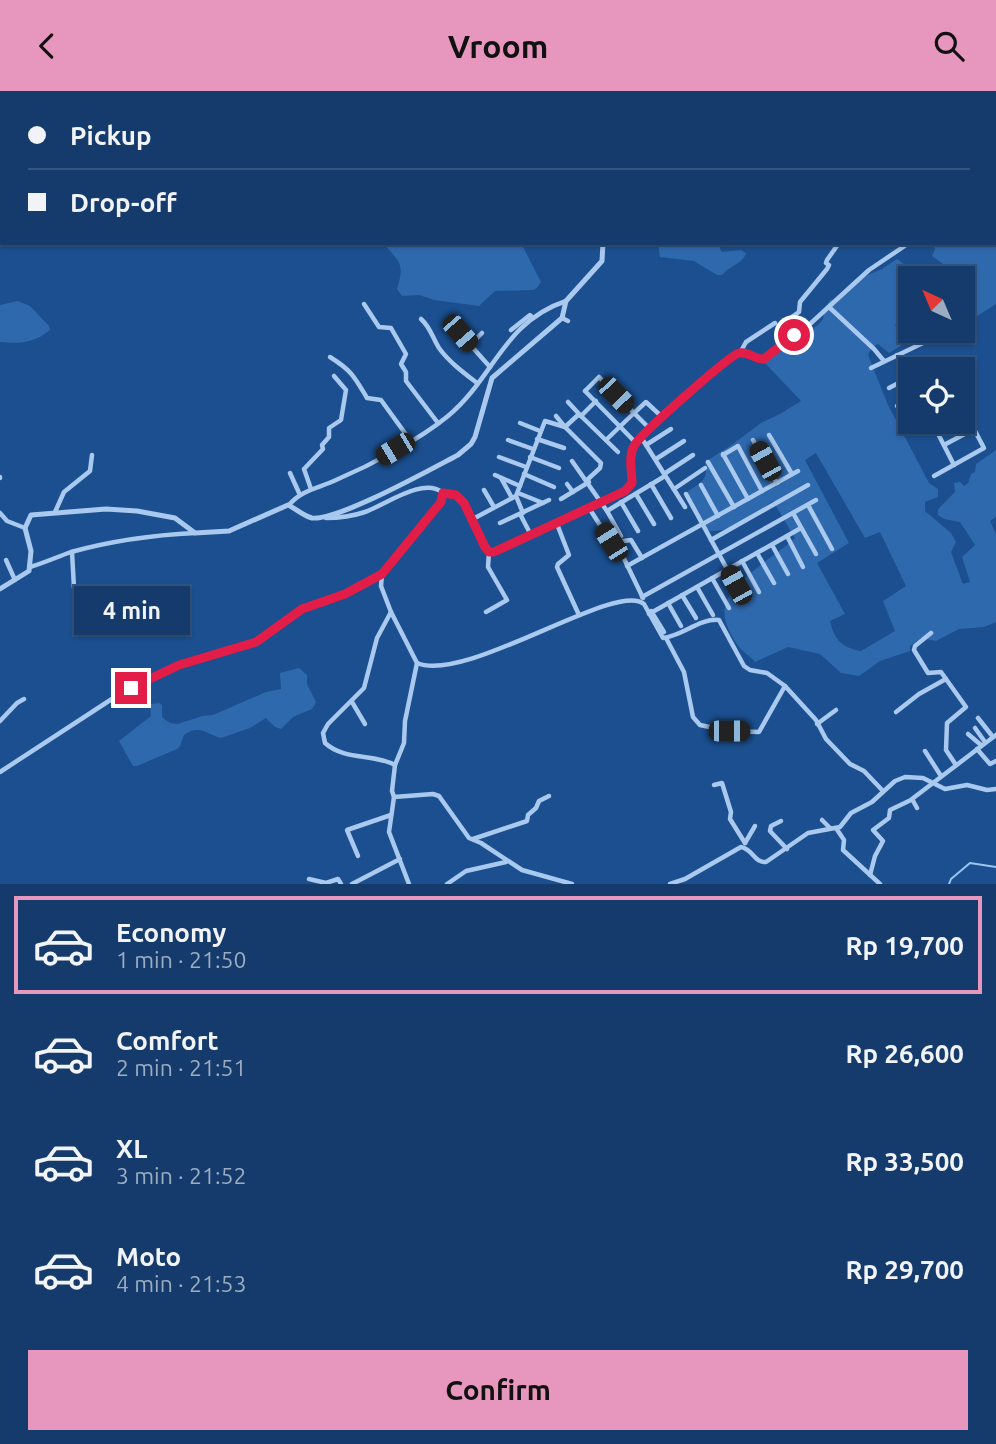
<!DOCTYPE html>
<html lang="en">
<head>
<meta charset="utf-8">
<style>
  :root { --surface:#143b6b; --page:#1d4271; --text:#f1f3f6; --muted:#9dadc1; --line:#33557e; --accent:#e797bd }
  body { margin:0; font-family:Ubuntu,sans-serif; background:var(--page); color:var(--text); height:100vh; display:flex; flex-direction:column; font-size:26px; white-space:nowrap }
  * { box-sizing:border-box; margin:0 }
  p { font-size:23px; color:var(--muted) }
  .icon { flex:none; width:38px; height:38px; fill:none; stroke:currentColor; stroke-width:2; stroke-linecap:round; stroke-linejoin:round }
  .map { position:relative; height:793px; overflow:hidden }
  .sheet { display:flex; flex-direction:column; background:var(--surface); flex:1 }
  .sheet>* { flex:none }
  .top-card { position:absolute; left:0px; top:0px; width:998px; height:154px; box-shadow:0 2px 5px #0004,0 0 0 2px var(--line); display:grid; align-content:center; height:154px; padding:0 28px; background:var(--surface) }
  .needle { width:46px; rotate:316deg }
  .controls { position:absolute; left:898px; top:175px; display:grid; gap:14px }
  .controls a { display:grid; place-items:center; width:77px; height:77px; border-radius:0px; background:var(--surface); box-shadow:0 2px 5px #0004,0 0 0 2px var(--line); font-size:35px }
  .end { position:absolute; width:32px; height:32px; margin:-16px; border:9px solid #e11d48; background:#fff; box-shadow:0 0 0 4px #fff }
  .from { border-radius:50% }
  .bubble { position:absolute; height:49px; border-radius:0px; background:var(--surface); box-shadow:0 2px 5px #0004,0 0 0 2px var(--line); font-size:23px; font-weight:600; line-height:49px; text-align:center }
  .car { position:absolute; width:21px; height:42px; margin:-21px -10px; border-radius:9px; box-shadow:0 0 5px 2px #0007; background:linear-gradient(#222 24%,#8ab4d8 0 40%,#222 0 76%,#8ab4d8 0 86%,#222 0) }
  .top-card b { display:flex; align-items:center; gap:24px; height:66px; font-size:26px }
  .top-card b+b { border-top:2px solid var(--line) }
  .top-card i { width:18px; height:18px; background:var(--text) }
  ul { padding:12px 0 0; list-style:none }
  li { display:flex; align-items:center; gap:21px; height:98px; margin:0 14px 10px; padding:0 14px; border:4px solid transparent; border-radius:0px }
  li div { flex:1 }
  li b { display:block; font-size:26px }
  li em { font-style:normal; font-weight:600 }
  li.on { border-color:var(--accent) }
  li>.icon { width:63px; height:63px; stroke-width:1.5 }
  .primary-button { display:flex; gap:14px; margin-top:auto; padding:14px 28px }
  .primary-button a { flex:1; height:80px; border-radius:0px; background:var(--accent); color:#111; font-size:28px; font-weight:600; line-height:80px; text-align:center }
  header { display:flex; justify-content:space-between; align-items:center; height:91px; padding:0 28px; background:var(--accent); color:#111; font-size:32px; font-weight:600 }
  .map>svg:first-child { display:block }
</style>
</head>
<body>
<header><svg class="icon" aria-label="back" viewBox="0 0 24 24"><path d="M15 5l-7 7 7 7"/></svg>Vroom<svg class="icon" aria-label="search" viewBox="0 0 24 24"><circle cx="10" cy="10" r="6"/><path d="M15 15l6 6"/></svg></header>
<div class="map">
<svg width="996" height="793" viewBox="0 0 996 793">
  <rect width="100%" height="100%" fill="#1b4f8f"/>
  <!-- green -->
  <g fill="#2e69ad" fill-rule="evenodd">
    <path d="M996,102V213L963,234L962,187H956L959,183L955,176L943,173L932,165L935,158L933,152H948L954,156L965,152H996Z"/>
    <path d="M383,152H521L541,191L537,197L533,199L495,200L479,215L434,209L419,204L402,205L397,198C405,172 400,172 383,152Z"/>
    <path d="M658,152H721L720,158L722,161L741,159L746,162C744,172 729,175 722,184H717L694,170L660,166Z"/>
    <path d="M897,168L913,180L910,187V231L901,229L895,234L907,251L889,262L878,253L872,256L868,264L888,314L929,392L938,398V406L925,411V420L951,442L956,451L951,461L963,493L970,491L962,466L975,454L960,431L944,428L938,424V418L955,401L954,392L960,391L964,395L968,392L971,383L975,381L976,373L996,359V426L990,430L996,443V531L984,536L959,538L936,550L921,547L910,555V560L880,570L859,585L841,582L820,563L788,556L755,571C750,565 743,561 739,556C731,545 722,529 725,515C730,491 777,464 795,447L773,410C754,422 726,447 703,438L686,402C700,391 709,391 705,371L730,355L761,332L780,323L801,310L765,272L784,255L818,234L823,228L825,216L830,209L841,208L849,194L856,189L882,178ZM816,362L865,447L880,441L906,495L883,510L895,540L861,560C843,557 834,549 830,530L845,523L817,472L849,452L805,369Z"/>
    <path d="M18,210L30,215L49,235L50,239C34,252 20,253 0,251V214Z"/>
    <path d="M299,577L307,584V593L316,611L312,618L293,626L281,638L275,636L266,627L250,637L221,647C206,643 199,633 184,644L180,655L177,658L137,675H133L119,650L151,625L150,613L159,612L162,614V626L170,632L178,633L202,625L213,624L266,601L281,598L280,582Z"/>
  </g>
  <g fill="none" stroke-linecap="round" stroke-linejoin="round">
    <!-- stream -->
    <g stroke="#9cc4f0" stroke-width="2">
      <path d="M40,0L41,2"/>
      <path d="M198,0V2"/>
      <path d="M258,0L259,2"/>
      <path d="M308,0L312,2"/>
      <path d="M292,2L296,0"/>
      <path d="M392,2L394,0"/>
      <path d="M949,793L951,788L970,772L996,776"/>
    </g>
    <!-- minor -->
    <g stroke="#a9c9ee" stroke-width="4.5">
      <path d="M713,2V0"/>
      <path d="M996,27V28"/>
      <path d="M364,213L379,236L391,237L406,263L401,273L406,281V290L438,332"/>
      <path d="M829,216L874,258L884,270"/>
      <path d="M562,227L568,230"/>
      <path d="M421,228C431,237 432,246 439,257C449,271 464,282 477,292"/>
      <path d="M449,230L490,276"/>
      <path d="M511,239L530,224L533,227"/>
      <path d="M794,244L810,233L869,179L909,152"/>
      <path d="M470,254L482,242"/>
      <path d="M740,262L746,251L775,232"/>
      <path d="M897,264L910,289"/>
      <path d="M330,266C352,280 354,285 367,307L381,309L410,349"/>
      <path d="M871,277L925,251"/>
      <path d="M925,278L938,271L941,278"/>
      <path d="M889,297L910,286"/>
      <path d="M585,300L599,286L634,322L646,311L661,325"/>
      <path d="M585,300L636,352"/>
      <path d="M568,311L581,325L596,310"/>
      <path d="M897,315L910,308"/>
      <path d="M962,317L967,324L962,327"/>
      <path d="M556,325L565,336L578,324L581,325L618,361"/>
      <path d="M932,331L954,374"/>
      <path d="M520,332L540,340"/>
      <path d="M908,334L914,331"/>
      <path d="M937,340L955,331"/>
      <path d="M769,344L792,383"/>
      <path d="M641,346L685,416"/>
      <path d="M537,348L564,357"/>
      <path d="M508,349L533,358"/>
      <path d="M606,349L634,322L649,337"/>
      <path d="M753,349L777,392"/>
      <path d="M646,354L671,338"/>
      <path d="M723,363L748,408"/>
      <path d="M723,364L738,355L762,400"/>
      <path d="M499,366L526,376"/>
      <path d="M530,366L559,377"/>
      <path d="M656,368L684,350"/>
      <path d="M572,370L607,420L665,385"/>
      <path d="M708,371L734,416"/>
      <path d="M290,382L300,404"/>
      <path d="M524,383L554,396"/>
      <path d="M664,383L693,364"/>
      <path d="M495,384L520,395"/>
      <path d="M934,385L984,357L974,338L944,354"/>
      <path d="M0,386V387"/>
      <path d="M501,387L512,407"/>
      <path d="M567,393L573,401"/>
      <path d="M651,393L671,427"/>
      <path d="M701,394L718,425"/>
      <path d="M311,398L304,378L323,358L322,354L329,346V337L341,329L346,299L334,285"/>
      <path d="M674,398L705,377"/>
      <path d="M484,399L494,416"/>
      <path d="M443,402L456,404L464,412L485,456L489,461L494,462L625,399L632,392C632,380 628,365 634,355C640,343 729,265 739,262C749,260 754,269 764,267L794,244L786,230L799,221L800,211L827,178L829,174L826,172L827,169L839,152"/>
      <path d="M518,402L543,412"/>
      <path d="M636,403L654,433"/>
      <path d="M686,403L744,509"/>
      <path d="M516,405L523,422"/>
      <path d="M561,408L589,391"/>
      <path d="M621,411L638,440"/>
      <path d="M289,414C301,399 319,397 336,389C371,374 419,349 448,325C494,287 503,231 566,210"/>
      <path d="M808,414L832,458"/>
      <path d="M589,417L611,451H616L643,507"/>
      <path d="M607,420L621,445"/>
      <path d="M55,421L64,401L90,380L92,364"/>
      <path d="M0,422L7,430L25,437"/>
      <path d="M793,422L816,463"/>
      <path d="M520,423L531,444"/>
      <path d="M326,427C339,427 353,425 365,421C385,414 424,385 443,402L441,411L382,483L381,495L391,521L377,547L364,597L328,633L323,642L325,652C345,670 373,662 395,674L392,700L394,706L433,703L439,705L469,747L481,752L522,779L572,793"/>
      <path d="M471,429L516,405L545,330L565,336L601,372L600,377L587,389"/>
      <path d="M500,432L549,409"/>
      <path d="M557,433L569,464L558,473L557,476L579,524"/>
      <path d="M787,445L803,476"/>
      <path d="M711,449L808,394"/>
      <path d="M616,451L631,449L642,467"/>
      <path d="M772,454L788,483"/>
      <path d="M72,461L74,497"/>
      <path d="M757,462L774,492"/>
      <path d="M6,469L15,489"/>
      <path d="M742,470L759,501"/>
      <path d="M627,475L798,380"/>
      <path d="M30,476C44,472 57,466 71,461C111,450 153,444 195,442"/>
      <path d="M712,487L729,517"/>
      <path d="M697,496L713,524"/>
      <path d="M682,504L696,527"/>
      <path d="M642,506L816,409"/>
      <path d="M668,512L681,535"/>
      <path d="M651,520L664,541"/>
      <path d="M391,521L417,572C467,593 616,489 644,513L663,547C682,545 700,527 719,529L744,575L750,579L767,582L785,595L816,629L826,648L850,673L864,680L883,700"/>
      <path d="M486,521L507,509L488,476L489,461"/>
      <path d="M649,523L801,437"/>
      <path d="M931,542L915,555L914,559L928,582L941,581L966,616L947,632L946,659L956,674"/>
      <path d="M666,547L684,581L693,626L700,634L729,640L759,641L785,595"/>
      <path d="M352,611L365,633"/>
      <path d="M896,621L919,603L946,588"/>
      <path d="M978,627L993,646"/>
      <path d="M0,630L17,612L24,608"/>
      <path d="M817,633L836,619"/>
      <path d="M975,637L985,651"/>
      <path d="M968,643L981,654"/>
      <path d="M977,658L990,673L996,670"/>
      <path d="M925,660L941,685"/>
      <path d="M395,674L404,652L405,630L417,572"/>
      <path d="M0,681L118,604L179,574L255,551L302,518L345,503L381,483"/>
      <path d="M714,694L722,692L731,721L730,728L745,752"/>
      <path d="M394,706L389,741L409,793"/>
      <path d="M917,717L912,708L996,644"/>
      <path d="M822,729L830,737"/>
      <path d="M781,730L771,735L770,740L787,758"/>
      <path d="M836,737L844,749L843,759L880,793"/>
      <path d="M473,748L527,730L528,724L536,717L539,710L549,705"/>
      <path d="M745,752L755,735"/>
      <path d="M358,765L347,739L391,724"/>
      <path d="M870,784L875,765L883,750L873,739L889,727L890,719L911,709"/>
      <path d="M309,788L326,792L338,788L341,793"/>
      <path d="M352,793L400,768"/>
      <path d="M447,793L466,780L506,771"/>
      <path d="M670,793L685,788L741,756C753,758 754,772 766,771L808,742L840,736L851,722L872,711L895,690L905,686L923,687L945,698L967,694L987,699L996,698"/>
    </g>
    <!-- tertiary -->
    <g stroke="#a9c9ee" stroke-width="5">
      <path d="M829,2L831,0"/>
      <path d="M0,498L29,480L31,460L25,437L31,424L106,418L137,420L175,427L195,442L229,440L288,414C295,417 303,425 312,427C338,430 431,378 458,364L471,353L475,346L492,287L562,227L566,210L602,170L603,152"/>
    </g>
  </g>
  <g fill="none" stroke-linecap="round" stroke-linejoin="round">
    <!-- route -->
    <path stroke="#e11d48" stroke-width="9" d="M131,597L179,574L256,551L302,518L345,503L382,483L441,411L443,402L456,404L464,412L485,456L489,461H494L625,400L632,392C632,380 628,366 634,355C640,343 729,265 739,262C749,260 754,269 764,268L794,244"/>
  </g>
</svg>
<div class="controls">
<a><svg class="needle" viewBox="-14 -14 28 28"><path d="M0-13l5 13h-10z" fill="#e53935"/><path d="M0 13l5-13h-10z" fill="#9dadc1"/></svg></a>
<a><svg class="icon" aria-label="locate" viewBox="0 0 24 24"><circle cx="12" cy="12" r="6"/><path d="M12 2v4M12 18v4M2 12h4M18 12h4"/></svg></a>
</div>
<i class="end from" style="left:794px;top:244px"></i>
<i class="end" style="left:131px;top:597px"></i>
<div class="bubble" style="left:74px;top:495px;width:116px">4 min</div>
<i class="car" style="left:460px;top:242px;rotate:139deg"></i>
<i class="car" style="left:616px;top:304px;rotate:136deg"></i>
<i class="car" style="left:395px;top:358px;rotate:239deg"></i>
<i class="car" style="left:765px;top:370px;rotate:331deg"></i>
<i class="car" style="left:611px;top:451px;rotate:328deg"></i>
<i class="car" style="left:736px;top:494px;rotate:331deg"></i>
<i class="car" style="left:729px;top:640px;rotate:90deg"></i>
<div class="top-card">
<b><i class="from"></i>Pickup</b>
<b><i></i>Drop-off</b>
</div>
</div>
<section class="sheet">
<ul>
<li class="on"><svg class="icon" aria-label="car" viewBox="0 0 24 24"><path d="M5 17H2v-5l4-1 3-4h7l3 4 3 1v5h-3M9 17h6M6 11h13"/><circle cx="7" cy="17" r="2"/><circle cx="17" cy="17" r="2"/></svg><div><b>Economy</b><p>1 min · 21:50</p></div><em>Rp 19,700</em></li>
<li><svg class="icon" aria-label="car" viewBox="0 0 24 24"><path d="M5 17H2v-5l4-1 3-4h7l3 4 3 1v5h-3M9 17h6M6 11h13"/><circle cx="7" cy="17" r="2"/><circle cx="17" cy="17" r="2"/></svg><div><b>Comfort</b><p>2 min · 21:51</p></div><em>Rp 26,600</em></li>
<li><svg class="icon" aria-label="car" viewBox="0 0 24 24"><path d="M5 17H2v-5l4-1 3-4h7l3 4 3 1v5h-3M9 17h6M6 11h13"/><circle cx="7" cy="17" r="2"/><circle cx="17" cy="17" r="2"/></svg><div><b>XL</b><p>3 min · 21:52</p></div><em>Rp 33,500</em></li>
<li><svg class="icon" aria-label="car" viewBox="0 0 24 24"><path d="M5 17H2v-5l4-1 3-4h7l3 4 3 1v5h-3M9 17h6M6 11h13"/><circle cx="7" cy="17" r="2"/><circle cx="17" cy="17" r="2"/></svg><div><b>Moto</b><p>4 min · 21:53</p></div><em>Rp 29,700</em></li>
</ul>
<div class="primary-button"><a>Confirm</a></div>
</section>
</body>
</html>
